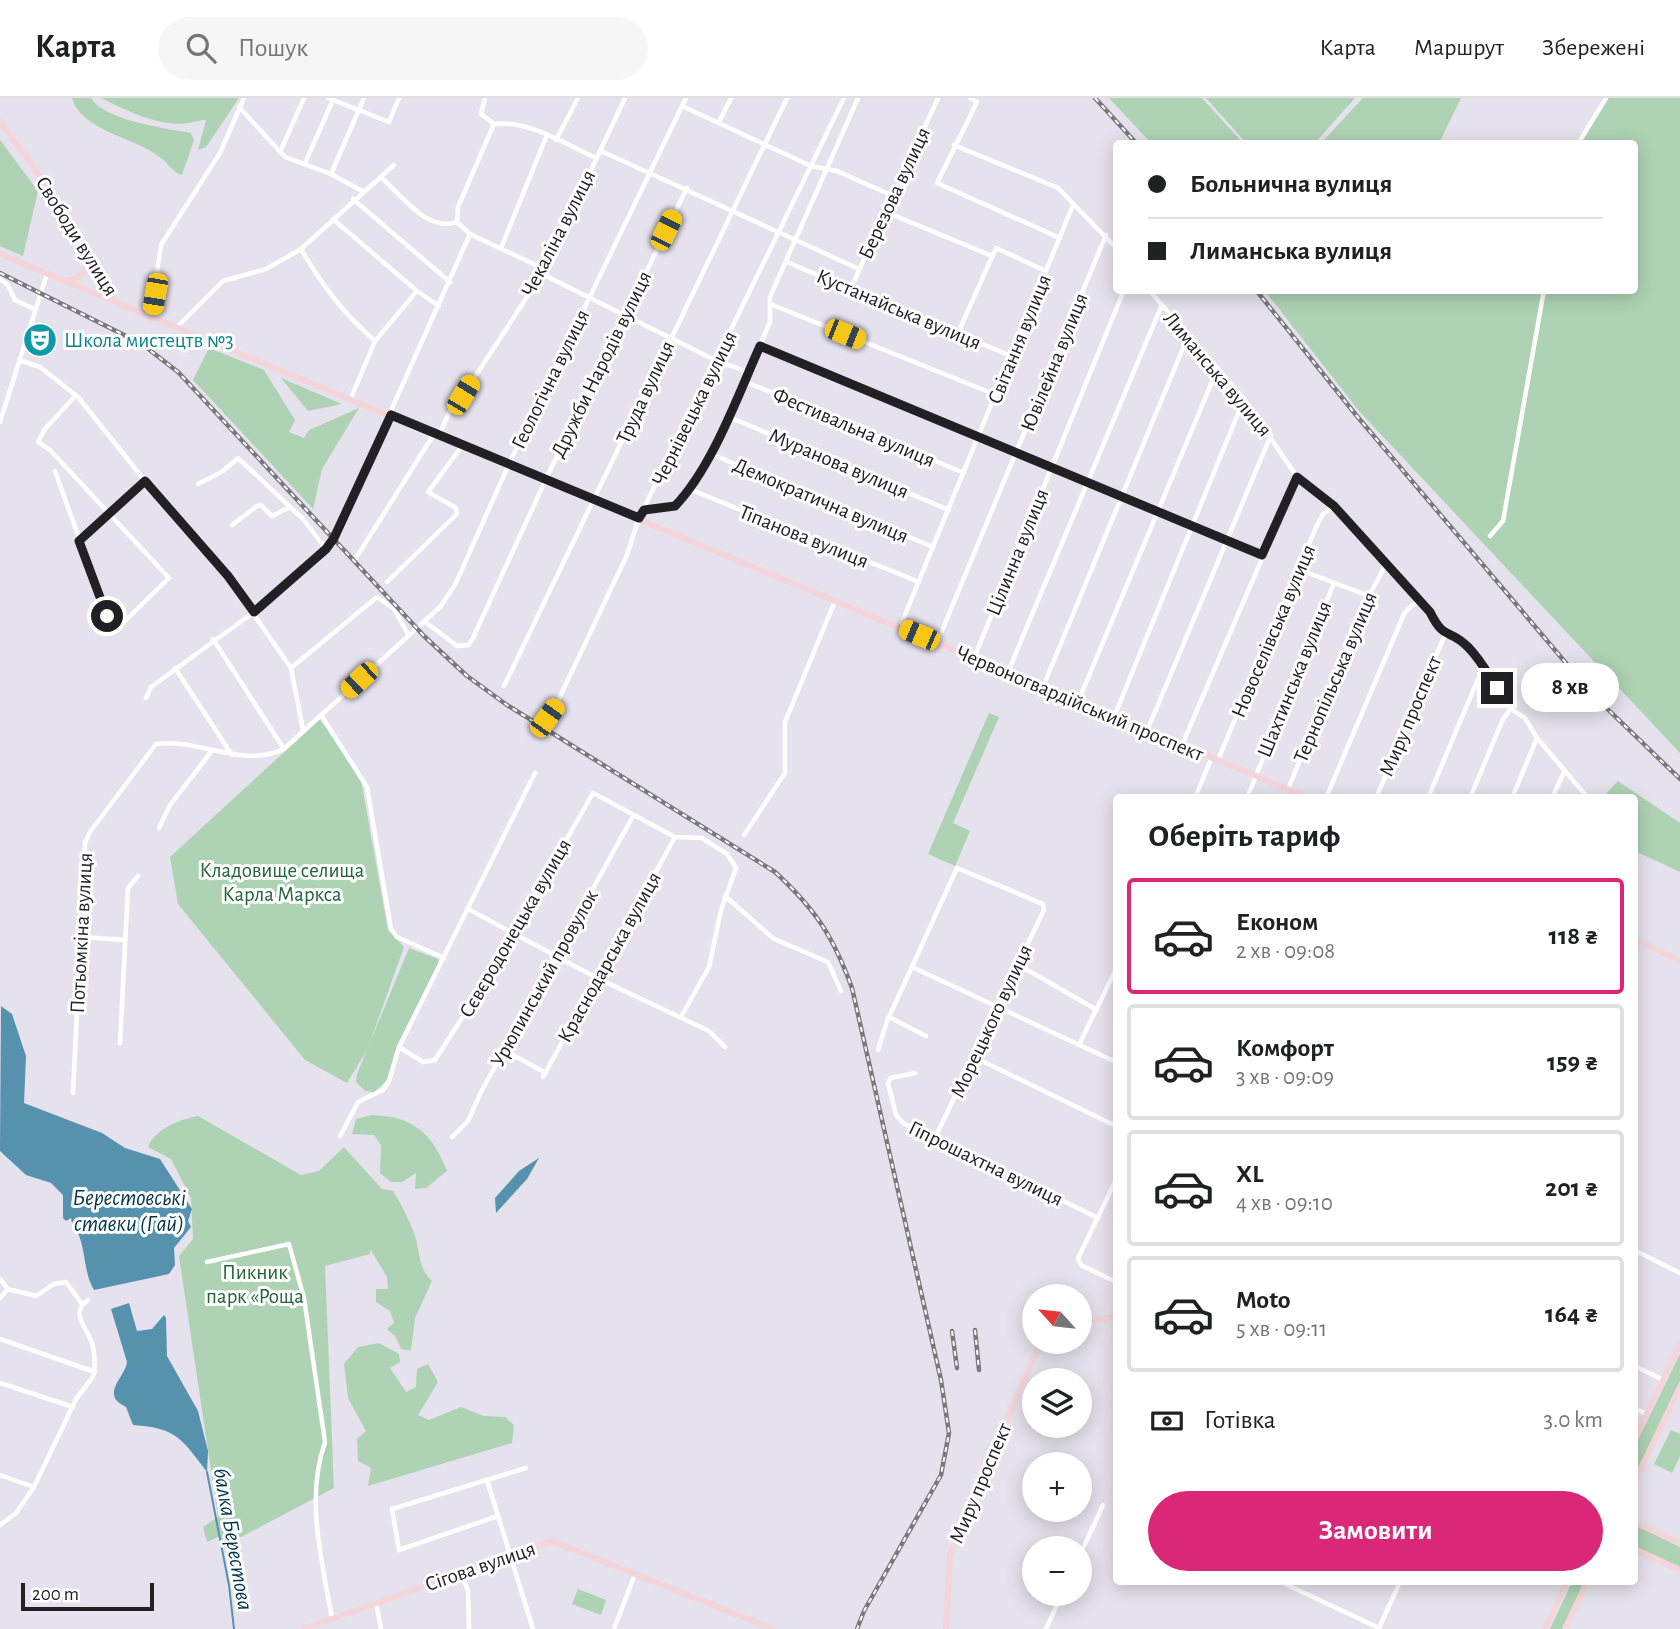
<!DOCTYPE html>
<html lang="uk">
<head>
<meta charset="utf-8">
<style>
  :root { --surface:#fff; --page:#f6f6f6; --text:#202124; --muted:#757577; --line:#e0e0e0; --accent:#db2777 }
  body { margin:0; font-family:"Alegreya Sans",sans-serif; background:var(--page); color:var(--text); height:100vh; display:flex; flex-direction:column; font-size:26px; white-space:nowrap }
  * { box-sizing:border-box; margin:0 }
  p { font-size:23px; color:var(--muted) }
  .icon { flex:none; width:38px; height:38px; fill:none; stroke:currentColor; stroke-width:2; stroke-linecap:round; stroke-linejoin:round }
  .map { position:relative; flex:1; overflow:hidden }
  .drawer { position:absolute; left:1113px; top:696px; width:525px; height:791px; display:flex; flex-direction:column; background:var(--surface); border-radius:7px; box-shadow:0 4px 18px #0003 }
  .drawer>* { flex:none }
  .hud { position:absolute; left:1113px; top:42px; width:525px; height:154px; border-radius:7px; box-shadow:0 4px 18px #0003; display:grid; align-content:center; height:154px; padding:0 35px; background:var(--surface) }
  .needle { width:46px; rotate:297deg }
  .tools { position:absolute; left:1022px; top:1186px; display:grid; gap:14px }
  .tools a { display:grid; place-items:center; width:70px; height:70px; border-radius:50%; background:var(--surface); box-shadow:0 4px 18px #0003; font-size:35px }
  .scale { position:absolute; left:21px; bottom:18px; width:133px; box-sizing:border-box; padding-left:7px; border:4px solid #212024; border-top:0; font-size:19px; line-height:24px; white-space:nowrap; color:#212024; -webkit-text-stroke:5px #fff; paint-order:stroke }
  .end { position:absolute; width:32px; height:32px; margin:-16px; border:9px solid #212024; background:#fff; box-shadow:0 0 0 4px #fff }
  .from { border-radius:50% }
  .bubble { position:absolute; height:49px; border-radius:24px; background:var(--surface); box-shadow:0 4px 18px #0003; font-size:23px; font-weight:700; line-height:49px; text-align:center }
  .car { position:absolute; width:21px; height:42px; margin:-21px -10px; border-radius:9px; box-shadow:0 0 5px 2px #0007; background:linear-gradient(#f5c518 24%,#345 0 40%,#f5c518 0 76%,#345 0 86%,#f5c518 0) }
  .hud b { display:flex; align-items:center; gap:24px; height:66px; font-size:26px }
  .hud b+b { border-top:2px solid var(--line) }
  .hud i { width:18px; height:18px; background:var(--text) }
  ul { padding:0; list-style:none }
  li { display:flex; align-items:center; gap:21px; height:116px; margin:0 14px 10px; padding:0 21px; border:4px solid var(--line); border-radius:7px }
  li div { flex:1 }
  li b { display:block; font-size:26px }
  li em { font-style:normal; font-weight:700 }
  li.on { border-color:var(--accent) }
  li>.icon { width:63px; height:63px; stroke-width:1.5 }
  h2 { padding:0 35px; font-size:32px; line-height:84px }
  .pay { display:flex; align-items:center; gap:18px; height:77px; padding:0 35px; font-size:26px }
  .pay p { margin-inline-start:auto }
  .primary-button { display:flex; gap:14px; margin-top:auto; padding:14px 35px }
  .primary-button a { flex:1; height:80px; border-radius:42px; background:var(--accent); color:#fff; font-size:28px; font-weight:700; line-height:80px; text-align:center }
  header { display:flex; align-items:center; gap:42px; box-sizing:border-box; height:98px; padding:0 35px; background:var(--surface); border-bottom:2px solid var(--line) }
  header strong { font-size:33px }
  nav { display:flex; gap:38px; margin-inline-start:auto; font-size:24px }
  .search { width:490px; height:63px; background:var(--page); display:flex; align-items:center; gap:18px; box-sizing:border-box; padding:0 24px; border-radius:38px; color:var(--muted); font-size:26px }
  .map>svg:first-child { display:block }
</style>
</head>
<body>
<header>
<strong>Карта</strong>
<div class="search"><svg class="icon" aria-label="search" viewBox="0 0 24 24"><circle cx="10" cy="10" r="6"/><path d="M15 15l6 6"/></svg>Пошук</div>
<nav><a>Карта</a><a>Маршрут</a><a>Збережені</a></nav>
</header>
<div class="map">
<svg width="1680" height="1531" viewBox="0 0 1680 1531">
  <rect width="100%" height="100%" fill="#e6e2ed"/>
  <!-- green -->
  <g fill="#aed2b4">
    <path d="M72,0H91C105,23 165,30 191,35L194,42L182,77C171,73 170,67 161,60C136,39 82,34 72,0Z"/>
    <path d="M101,0H239L206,49L198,52L206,22C199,22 196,24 189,25C158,29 128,13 101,0Z"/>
    <path d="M1109,0H1202L1243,45H1151Z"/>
    <path d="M1206,0H1355L1315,45L1247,46Z"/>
    <path d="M1363,0H1461L1439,45H1321Z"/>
    <path d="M1608,0H1680V655L1359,313L1265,193L1634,192V46L1577,45Z"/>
    <path d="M0,42L38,93L23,158L0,148Z"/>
    <path d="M209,250L264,272L295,322L289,334L304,340L309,332L359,310L322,371L313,411L193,282Z"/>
    <path d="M281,280L342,306L308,313Z"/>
    <path d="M989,615L999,619L953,725L970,733L955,768L928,756Z"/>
    <path d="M320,621L361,682L388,832L404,849L368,950L347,985L305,962L178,806L170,759Z"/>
    <path d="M1618,683L1680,725V774L1635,753L1634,700H1602Z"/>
    <path d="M409,850L438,861L439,866L397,948L387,982L374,994L365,993L356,984L357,976Z"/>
    <path d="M372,1017C413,1018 432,1035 447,1073L426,1090L415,1091L416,1075L402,1084H391L380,1075L381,1047L374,1037L352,1036L356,1021Z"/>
    <path d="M198,1018L301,1077L319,1073L344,1049L382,1091L393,1093C402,1108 409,1121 415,1138C421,1156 417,1168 432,1183L415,1220L411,1253L401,1251L395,1238L387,1231L394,1225L390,1213L376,1204V1191H388L387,1179L370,1151V1156L325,1168L334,1390L222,1449L220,1438L207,1444L203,1429L218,1419L179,1158L193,1141L191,1100L171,1061L148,1049C155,1031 180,1021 198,1018Z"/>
    <path d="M379,1245L399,1256L400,1264L390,1270L406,1294L416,1289L417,1271L428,1266L438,1284L418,1317L429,1322L461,1309L484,1318L505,1319L514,1327L512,1345L368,1388L371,1370L358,1363L357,1341L366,1333L348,1300L344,1266L358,1249Z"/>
    <path d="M1680,1256V1283L1635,1379L1634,1350Z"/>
    <path d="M1671,1332L1680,1336V1358L1672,1375L1654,1366Z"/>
    <path d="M1635,1427L1680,1449V1469L1635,1448Z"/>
    <path d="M1572,1484H1586L1563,1531H1550Z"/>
    <path d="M578,1491L606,1502L601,1517L572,1506Z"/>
  </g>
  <!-- water -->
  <g fill="#5691ae">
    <path d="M1,908L12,916L26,958L24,1005L102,1035L125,1050L160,1061L192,1111L188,1123L191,1129L174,1150L175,1167L169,1176L94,1192C84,1176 86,1154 78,1135C75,1128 72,1128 71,1120L66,1123L63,1120V1097L51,1085L26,1077L0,1053Z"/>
    <path d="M539,1060L527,1081L496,1115L495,1100L519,1073Z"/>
    <path d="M129,1205L137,1233L152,1231L164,1217L166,1220L167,1258L198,1313L208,1353L207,1374C182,1341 177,1330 133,1327L126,1309C99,1296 125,1280 127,1264L111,1211Z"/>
  </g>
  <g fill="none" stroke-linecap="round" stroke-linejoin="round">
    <!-- stream -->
    <path stroke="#5691ae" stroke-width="2" d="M207,1374L229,1487L234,1531"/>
    <!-- street -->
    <g stroke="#fff" stroke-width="4.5">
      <path d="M328,0L389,24L399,0"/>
      <path d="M485,0L481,16L494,26C529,22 565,46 596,60"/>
      <path d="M970,0L977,4L937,85L1060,140"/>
      <path d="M682,8L811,68L837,73L893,98"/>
      <path d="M239,9L285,59L331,76L362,93"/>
      <path d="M719,24L731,0"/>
      <path d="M556,42L578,0"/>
      <path d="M1578,46L1606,0"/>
      <path d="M954,47L1058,90L1116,150"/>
      <path d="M601,53L859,171"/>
      <path d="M280,54L304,0"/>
      <path d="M305,65L333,2"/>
      <path d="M331,76L364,0"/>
      <path d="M381,79C401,97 428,135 457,124L470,136L544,171"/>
      <path d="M353,101L450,184"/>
      <path d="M886,114L992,158"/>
      <path d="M334,122L417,193L439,208"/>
      <path d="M457,124L458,109L494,26"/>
      <path d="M501,150L547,37"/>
      <path d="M301,151C322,187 343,215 375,243"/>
      <path d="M787,164L1011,258"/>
      <path d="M542,176L717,263L748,274"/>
      <path d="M0,181L8,187L15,202L34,211"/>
      <path d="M851,190L938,0"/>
      <path d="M1149,192L1244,301L1297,379L1334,408L1392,476L1430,514L1439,532L1445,537H1453L1470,551L1511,611L1525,620L1537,640L1588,700"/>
      <path d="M770,206L996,297"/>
      <path d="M151,218L161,147L220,55L244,0"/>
      <path d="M177,229L223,183L266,171L301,151L394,67"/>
      <path d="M958,235L996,150L1046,173"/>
      <path d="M759,248L1262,457"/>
      <path d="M19,262L40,269L78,299L145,383L227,478L291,570L303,632"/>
      <path d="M744,283L964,375"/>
      <path d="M351,300L375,243L417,193"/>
      <path d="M729,319L949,412"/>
      <path d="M0,324L47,176"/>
      <path d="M439,337L449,315L463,297L542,176L625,0"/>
      <path d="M709,355L933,449"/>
      <path d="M55,373L107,518L110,525L126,522L169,480L50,352L38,344L45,331L76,297"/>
      <path d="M198,386L223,373L238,360L303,421L326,451"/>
      <path d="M689,391L919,484"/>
      <path d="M645,412L675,408L689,391L729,319L770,224V199L858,0"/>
      <path d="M232,427L257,408L261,407L272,418L288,410"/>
      <path d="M1490,438L1503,423L1544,192"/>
      <path d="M79,443L145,383"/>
      <path d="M356,460L434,336"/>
      <path d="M1298,471L1369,498"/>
      <path d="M387,484L457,416L456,410L428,394L462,348"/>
      <path d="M424,523L457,548L469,547L473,540L546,381L687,90"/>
      <path d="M900,529L1073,107"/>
      <path d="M213,541L284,651"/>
      <path d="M937,545L1106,137"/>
      <path d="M974,560L1124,192"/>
      <path d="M175,570L232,657"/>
      <path d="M291,570L377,499L394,511L408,536"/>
      <path d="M1008,574L1161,209"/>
      <path d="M504,588L787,0"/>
      <path d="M1043,589L1188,238"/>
      <path d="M146,600L151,589L254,514L326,451L334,440L470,136"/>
      <path d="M1078,604L1217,272"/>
      <path d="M321,617L367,689L391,831L397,839L444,860"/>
      <path d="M1114,619L1244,301"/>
      <path d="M547,620L557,605L627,457L639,420L844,0"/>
      <path d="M1147,633L1271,337"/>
      <path d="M1182,647L1297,379"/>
      <path d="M1218,662L1317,427L1323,416L1334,408"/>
      <path d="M1288,691L1369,498L1385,468"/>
      <path d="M1195,700L1212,659"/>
      <path d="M1247,700L1334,485"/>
      <path d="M1326,700L1404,516L1412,507L1419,505"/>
      <path d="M1376,700L1445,537"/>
      <path d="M1428,700L1483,569"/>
      <path d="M1470,700L1503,621L1511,611"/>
      <path d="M1512,700L1537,640"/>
      <path d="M1552,700L1564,674"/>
      <path d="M159,730L170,707L211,654"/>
      <path d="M744,737L785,675V624L835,503"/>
      <path d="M725,798L774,841L828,864L841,893"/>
      <path d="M468,811L597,880L709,933L725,949"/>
      <path d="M81,839L125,842"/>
      <path d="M1017,866L1097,912"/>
      <path d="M912,869L1116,964"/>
      <path d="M926,938L889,919L957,770L1043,806L1044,812L935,1040"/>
      <path d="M120,945L128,790L138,778"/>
      <path d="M1079,947L1116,871"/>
      <path d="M399,949L423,964L435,962L482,889L593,695L675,739L702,740L727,756L736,770L721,812L709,869L681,919"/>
      <path d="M504,952L546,975"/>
      <path d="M878,952L888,920"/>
      <path d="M974,959L1116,1028"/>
      <path d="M915,975L891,980L888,985L896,1017L903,1025L1098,1120"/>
      <path d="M543,979L675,739"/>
      <path d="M73,995L85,745L90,734L156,646C199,640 242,671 284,651L440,509L455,487L509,366L686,0"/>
      <path d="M340,1038L358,1004L383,992L389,983L399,949L535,675"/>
      <path d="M452,1039L468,1023L481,994L633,718"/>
      <path d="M1116,1082L1078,1160L1081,1167L1116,1184"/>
      <path d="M1634,1152L1680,1175"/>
      <path d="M207,1164L289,1146L304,1200L325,1344C305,1401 322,1462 332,1521"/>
      <path d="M0,1181L8,1191L0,1200"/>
      <path d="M8,1191L36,1198L54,1186L66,1184L82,1206"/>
      <path d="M0,1241L95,1274"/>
      <path d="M1634,1268L1664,1282"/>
      <path d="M0,1285L73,1309"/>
      <path d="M1634,1310L1647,1316"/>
      <path d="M0,1377L34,1389L16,1415L0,1427"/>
      <path d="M487,1382L533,1531"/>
      <path d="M34,1389L76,1301L93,1279C96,1268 95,1251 90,1240C84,1227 71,1214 88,1202"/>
      <path d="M498,1418L399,1452L392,1411L526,1370"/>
      <path d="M1080,1457L1103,1407"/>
      <path d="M461,1474L468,1493L469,1531"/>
      <path d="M1281,1484L1379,1530"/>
      <path d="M376,1504L381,1531"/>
      <path d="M1379,1530L1400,1484"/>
      <path d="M614,1531L635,1476"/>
      <path d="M1046,1531L1062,1496"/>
    </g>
    <!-- secondary -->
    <g stroke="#f4d6da" stroke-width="6">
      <path d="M0,24L50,91L113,202"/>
      <path d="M0,156L1309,700"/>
      <path d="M68,182C83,181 86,174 88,160"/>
      <path d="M1634,841L1680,863"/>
      <path d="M1080,1223L1116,1219"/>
      <path d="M1634,1343L1680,1247"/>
      <path d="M1634,1385L1680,1289"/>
      <path d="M1634,1424L1680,1445"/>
      <path d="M1634,1451L1680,1472"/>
      <path d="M303,1531L552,1443L773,1531"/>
      <path d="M946,1531L950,1456L1040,1244"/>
      <path d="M1545,1531L1567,1484"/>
      <path d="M1565,1531L1587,1484"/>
    </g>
    <!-- rail casing -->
    <g stroke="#7a787f" stroke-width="4.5">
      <g id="rail">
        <path d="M1095,0L1137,46"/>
        <path d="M0,175L142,246L178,274L425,539L467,578L507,607L775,774C816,812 833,838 852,890L941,1282L949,1335L941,1377L864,1513L857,1531"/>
        <path d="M1256,192L1356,317L1593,597L1680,681"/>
        <path d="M975,1232L979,1272"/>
        <path d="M952,1233L957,1270"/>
      </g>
    </g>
    <!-- rail -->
    <use href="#rail" stroke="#fff" stroke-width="2" stroke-dasharray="5" stroke-linecap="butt"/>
  </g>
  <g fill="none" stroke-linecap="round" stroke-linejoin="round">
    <!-- route -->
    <path stroke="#212024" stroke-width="9" d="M107,518L79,443L145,383L228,478L254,514L326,451L334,440L391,317L639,420L644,412L675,408C712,370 738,297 760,248L1262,457L1297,379L1334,408L1430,514C1445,544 1448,529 1468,549C1480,561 1488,576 1497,590"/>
  </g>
  <!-- icons -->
  <defs>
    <g id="theatre-disc" transform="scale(1.75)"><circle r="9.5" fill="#0f9aa8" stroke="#fff"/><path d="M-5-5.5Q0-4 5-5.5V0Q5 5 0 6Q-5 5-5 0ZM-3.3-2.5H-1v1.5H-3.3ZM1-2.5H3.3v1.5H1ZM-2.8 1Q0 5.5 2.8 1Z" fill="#fff"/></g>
  </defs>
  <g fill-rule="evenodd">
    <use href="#theatre-disc" x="40" y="242"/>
  </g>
  <g text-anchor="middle" stroke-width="6" stroke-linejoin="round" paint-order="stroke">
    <!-- street labels -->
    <g font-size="21" fill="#212024" stroke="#fff">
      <text transform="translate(894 95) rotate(-65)" y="7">Березова вулиця</text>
      <text transform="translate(558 135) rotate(-63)" y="7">Чекаліна вулиця</text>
      <text transform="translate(77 138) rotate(58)" y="7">Свободи вулиця</text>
      <text transform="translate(899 211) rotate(23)" y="7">Кустанайська вулиця</text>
      <text transform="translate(1019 241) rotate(-68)" y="7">Світання вулиця</text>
      <text transform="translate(1054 264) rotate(-68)" y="7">Ювілейна вулиця</text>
      <text transform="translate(601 266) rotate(-64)" y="7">Дружби Народів вулиця</text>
      <text transform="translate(1218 276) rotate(50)" y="7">Лиманська вулиця</text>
      <text transform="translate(550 281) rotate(-64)" y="7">Геологічна вулиця</text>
      <text transform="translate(645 294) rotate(-65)" y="7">Труда вулиця</text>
      <text transform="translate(694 310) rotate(-64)" y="7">Чернівецька вулиця</text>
      <text transform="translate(854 329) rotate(23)" y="7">Фестивальна вулиця</text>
      <text transform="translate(839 365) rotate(23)" y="7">Муранова вулиця</text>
      <text transform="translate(821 402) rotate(23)" y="7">Демократична вулиця</text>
      <text transform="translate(804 438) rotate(22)" y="7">Тіпанова вулиця</text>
      <text transform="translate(1017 454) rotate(-68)" y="7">Цілинна вулиця</text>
      <text transform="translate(1273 533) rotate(-67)" y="7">Новоселівська вулиця</text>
      <text transform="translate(1335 579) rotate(-67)" y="7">Тернопільська вулиця</text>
      <text transform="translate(1294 581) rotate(-68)" y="7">Шахтинська вулиця</text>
      <text transform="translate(1080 605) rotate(23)" y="7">Червоногвардійський проспект</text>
      <text transform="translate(1410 618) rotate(-67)" y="7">Миру проспект</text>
      <text transform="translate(515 830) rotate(-60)" y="7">Сєвєродонецька вулиця</text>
      <text transform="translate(81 835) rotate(-87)" y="7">Потьомкіна вулиця</text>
      <text transform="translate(609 859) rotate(-61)" y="7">Краснодарська вулиця</text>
      <text transform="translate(544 880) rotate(-61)" y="7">Урюпинський провулок</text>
      <text transform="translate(991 923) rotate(-65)" y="7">Морецького вулиця</text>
      <text transform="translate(986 1065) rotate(26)" y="7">Гіпрошахтна вулиця</text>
      <text transform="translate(980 1385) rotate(-67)" y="7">Миру проспект</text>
      <text transform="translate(480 1468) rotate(-19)" y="7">Сігова вулиця</text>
    </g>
    <!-- culture labels -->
    <g font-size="21" fill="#0d838f" stroke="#fff" text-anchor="start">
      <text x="64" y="249">Школа мистецтв №3</text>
    </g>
    <!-- park labels -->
    <g font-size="21" fill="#1f6535" stroke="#fff">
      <text x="282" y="779">Кладовище селища<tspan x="282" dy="24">Карла Маркса</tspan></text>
      <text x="255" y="1181">Пикник<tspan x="255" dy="24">парк «Роща</tspan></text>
    </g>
    <!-- water labels -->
    <g font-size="23" font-style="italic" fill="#003449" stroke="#fff">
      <text x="129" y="1107">Берестовські<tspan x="129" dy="26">ставки (Гай)</tspan></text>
      <text transform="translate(234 1441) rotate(80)" y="8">балка Берестова</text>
    </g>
  </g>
</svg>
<div class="tools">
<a><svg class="needle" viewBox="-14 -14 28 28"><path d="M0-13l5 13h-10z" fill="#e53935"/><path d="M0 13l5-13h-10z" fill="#757577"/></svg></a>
<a><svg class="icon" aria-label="layers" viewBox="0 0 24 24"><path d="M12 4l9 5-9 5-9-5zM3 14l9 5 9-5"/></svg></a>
<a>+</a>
<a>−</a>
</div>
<div class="scale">200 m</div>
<i class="end from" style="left:107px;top:518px"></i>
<i class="end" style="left:1497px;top:590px"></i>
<div class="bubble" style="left:1521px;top:565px;width:98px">8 хв</div>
<i class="car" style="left:666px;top:132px;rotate:26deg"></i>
<i class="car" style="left:155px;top:196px;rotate:190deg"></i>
<i class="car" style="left:845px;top:236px;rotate:112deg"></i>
<i class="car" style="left:463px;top:297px;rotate:31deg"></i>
<i class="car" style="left:919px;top:537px;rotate:293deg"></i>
<i class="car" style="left:359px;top:582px;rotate:227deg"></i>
<i class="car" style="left:547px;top:620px;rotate:36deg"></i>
<div class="hud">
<b><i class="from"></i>Больнична вулиця</b>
<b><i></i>Лиманська вулиця</b>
</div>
<section class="drawer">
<h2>Оберіть тариф</h2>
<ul>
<li class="on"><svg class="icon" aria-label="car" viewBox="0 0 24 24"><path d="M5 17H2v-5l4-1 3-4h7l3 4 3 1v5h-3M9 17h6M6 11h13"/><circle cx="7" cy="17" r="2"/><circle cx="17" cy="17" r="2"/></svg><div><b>Економ</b><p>2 хв · 09:08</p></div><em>118 ₴</em></li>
<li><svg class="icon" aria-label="car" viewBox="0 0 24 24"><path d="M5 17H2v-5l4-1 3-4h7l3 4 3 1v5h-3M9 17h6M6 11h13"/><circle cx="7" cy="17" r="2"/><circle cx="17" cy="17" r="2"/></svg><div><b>Комфорт</b><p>3 хв · 09:09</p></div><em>159 ₴</em></li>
<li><svg class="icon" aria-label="car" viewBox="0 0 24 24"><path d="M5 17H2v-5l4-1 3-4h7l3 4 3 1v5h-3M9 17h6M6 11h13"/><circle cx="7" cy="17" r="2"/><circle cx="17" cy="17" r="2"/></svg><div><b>XL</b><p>4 хв · 09:10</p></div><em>201 ₴</em></li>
<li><svg class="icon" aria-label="car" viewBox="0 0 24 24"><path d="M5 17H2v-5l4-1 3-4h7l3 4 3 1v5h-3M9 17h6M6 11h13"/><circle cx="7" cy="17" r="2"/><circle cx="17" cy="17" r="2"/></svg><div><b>Moto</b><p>5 хв · 09:11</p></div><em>164 ₴</em></li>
</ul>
<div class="pay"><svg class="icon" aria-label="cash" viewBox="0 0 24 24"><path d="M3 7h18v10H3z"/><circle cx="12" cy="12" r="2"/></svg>Готівка<p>3.0 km</p></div>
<div class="primary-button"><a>Замовити</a></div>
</section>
</div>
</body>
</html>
